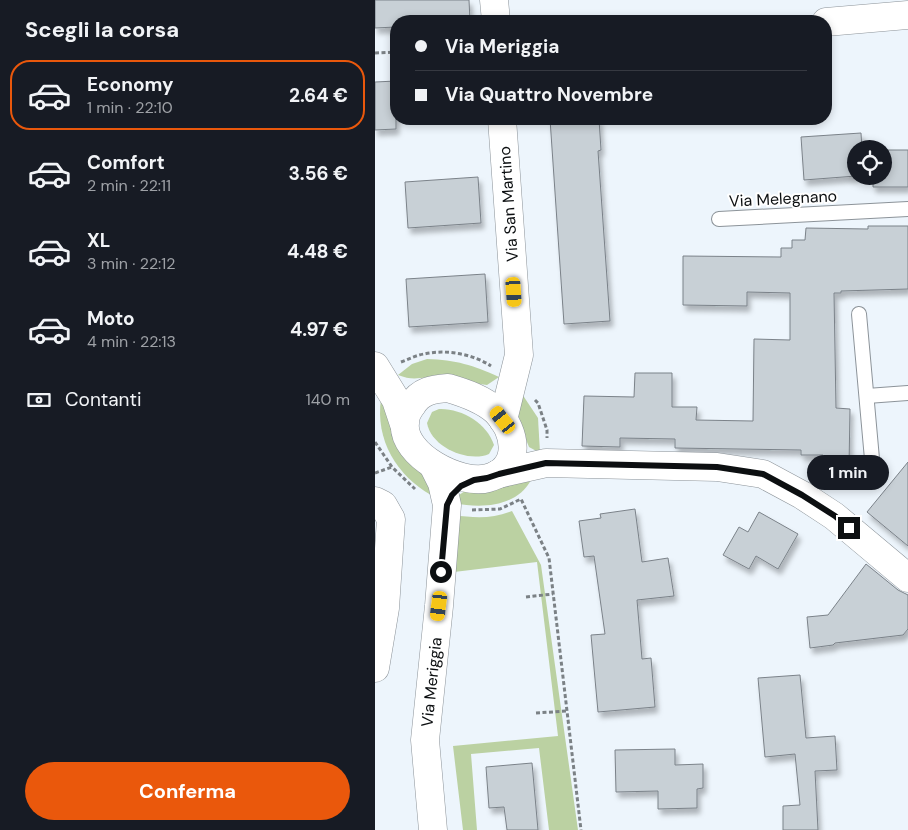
<!DOCTYPE html>
<html lang="it">
<head>
<meta charset="utf-8">
<style>
  :root { --surface:#171b24; --page:#20242c; --text:#f1f3f6; --muted:#9ea1a6; --line:#363941; --accent:#ea580c }
  body { margin:0; font-family:"DM Sans",sans-serif; background:var(--page); color:var(--text); height:100vh; display:flex; flex-direction:column; font-size:19px; white-space:nowrap }
  * { box-sizing:border-box; margin:0 }
  p { font-size:16px; color:var(--muted) }
  .icon { flex:none; width:28px; height:28px; fill:none; stroke:currentColor; stroke-width:2; stroke-linecap:round; stroke-linejoin:round }
  .map { position:relative; flex:1; overflow:hidden }
  .details { display:flex; flex-direction:column; background:var(--surface); width:375px }
  .details>* { flex:none }
  .banner { position:absolute; left:15px; top:15px; width:442px; height:110px; border-radius:20px; box-shadow:0 2px 8px #0003; display:grid; align-content:center; height:110px; padding:0 25px; background:var(--surface) }
  .controls { position:absolute; left:472px; top:140px; display:grid; gap:10px }
  .controls a { display:grid; place-items:center; width:45px; height:45px; border-radius:50%; background:var(--surface); box-shadow:0 2px 8px #0003; font-size:25px }
  .end { position:absolute; width:22px; height:22px; margin:-11px; border:6px solid #0c0f11; background:#fff; box-shadow:0 0 0 2px #fff }
  .from { border-radius:50% }
  .bubble { position:absolute; height:35px; border-radius:18px; background:var(--surface); box-shadow:0 2px 8px #0003; font-size:16px; font-weight:700; line-height:35px; text-align:center }
  .car { position:absolute; width:15px; height:30px; margin:-15px -8px; border-radius:6px; box-shadow:0 0 4px 1px #0007; background:linear-gradient(#f5c518 24%,#345 0 40%,#f5c518 0 76%,#345 0 86%,#f5c518 0) }
  .banner b { display:flex; align-items:center; gap:18px; height:48px; font-size:19px }
  .banner b+b { border-top:1px solid var(--line) }
  .banner i { width:12px; height:12px; background:var(--text) }
  ul { padding:0; list-style:none }
  li { display:flex; align-items:center; gap:15px; height:70px; margin:0 10px 8px; padding:0 15px; border:2px solid transparent; border-radius:20px }
  li div { flex:1 }
  li b { display:block; font-size:19px }
  li em { font-style:normal; font-weight:700 }
  li.on { border-color:var(--accent) }
  li>.icon { width:45px; height:45px; stroke-width:1.5 }
  h2 { padding:0 25px; font-size:22px; line-height:60px }
  .pay { display:flex; align-items:center; gap:12px; height:55px; padding:0 25px; font-size:19px }
  .pay p { margin-inline-start:auto }
  .button { display:flex; gap:10px; margin-top:auto; padding:10px 25px }
  .button a { flex:1; height:58px; border-radius:30px; background:var(--accent); color:#fff; font-size:20px; font-weight:700; line-height:58px; text-align:center }
  main { display:flex; flex:1; min-height:0 }
  .map>svg:first-child { display:block }
</style>
</head>
<body>
<main>
<section class="details">
<h2>Scegli la corsa</h2>
<ul>
<li class="on"><svg class="icon" aria-label="car" viewBox="0 0 24 24"><path d="M5 17H2v-5l4-1 3-4h7l3 4 3 1v5h-3M9 17h6M6 11h13"/><circle cx="7" cy="17" r="2"/><circle cx="17" cy="17" r="2"/></svg><div><b>Economy</b><p>1 min · 22:10</p></div><em>2.64 €</em></li>
<li><svg class="icon" aria-label="car" viewBox="0 0 24 24"><path d="M5 17H2v-5l4-1 3-4h7l3 4 3 1v5h-3M9 17h6M6 11h13"/><circle cx="7" cy="17" r="2"/><circle cx="17" cy="17" r="2"/></svg><div><b>Comfort</b><p>2 min · 22:11</p></div><em>3.56 €</em></li>
<li><svg class="icon" aria-label="car" viewBox="0 0 24 24"><path d="M5 17H2v-5l4-1 3-4h7l3 4 3 1v5h-3M9 17h6M6 11h13"/><circle cx="7" cy="17" r="2"/><circle cx="17" cy="17" r="2"/></svg><div><b>XL</b><p>3 min · 22:12</p></div><em>4.48 €</em></li>
<li><svg class="icon" aria-label="car" viewBox="0 0 24 24"><path d="M5 17H2v-5l4-1 3-4h7l3 4 3 1v5h-3M9 17h6M6 11h13"/><circle cx="7" cy="17" r="2"/><circle cx="17" cy="17" r="2"/></svg><div><b>Moto</b><p>4 min · 22:13</p></div><em>4.97 €</em></li>
</ul>
<div class="pay"><svg class="icon" aria-label="cash" viewBox="0 0 24 24"><path d="M3 7h18v10H3z"/><circle cx="12" cy="12" r="2"/></svg>Contanti<p>140 m</p></div>
<div class="button"><a>Conferma</a></div>
</section>
<div class="map">
<svg width="533" height="830" viewBox="0 0 533 830">
  <defs>
    <filter id="shadow"><feDropShadow dx="3" dy="5.5" stdDeviation="2.5" flood-color="#0004"/></filter>
  </defs>
  <rect width="100%" height="100%" fill="#edf5fc"/>
  <!-- green -->
  <g fill="#bbd1a2">
    <path d="M52,359C81,360 98,365 124,377L112,385C97,384 82,376 66,376C49,376 40,382 23,375L37,364Z"/>
    <path d="M145,391L163,418L165,453L154,447L146,427L142,411Z"/>
    <path d="M6,399L51,476L56,495C22,476 0,440 6,399Z"/>
    <path d="M64,409C86,408 112,423 119,445L114,454C93,463 56,447 52,423L57,412Z"/>
    <path d="M156,480C142,507 105,509 80,503L84,495L90,491Z"/>
    <path d="M137,511L166,565L203,830H174L164,748L96,754L102,830H88L78,746L183,736L162,562L79,572L78,515C100,518 117,519 137,511Z"/>
  </g>
  <!-- building -->
  <g fill="#c8d0d6" stroke="#7b8289" filter="url(#shadow)">
    <path d="M0,0H94L95,21H21V27L0,28Z"/>
    <path d="M21,81V129L0,130V82Z"/>
    <path d="M175,119H224L226,150L223,151L235,321L189,324Z"/>
    <path d="M486,133L487,149H481V176L429,180L426,137Z"/>
    <path d="M509,150H533V187H498V176H509Z"/>
    <path d="M103,177L106,223L33,228L30,182Z"/>
    <path d="M493,226H533V289L466,291V293H459L461,408L475,409L474,467L448,466V455H426V450L300,448V439L245,438V447L207,446L209,396L259,397L260,373H297V407H322L321,420L378,421L379,339L415,340V293L372,292V306L308,305V256L406,257V248H417V240H430L431,228L493,229Z"/>
    <path d="M110,274L113,322L34,327L31,279Z"/>
    <path d="M533,462V546L492,512Z"/>
    <path d="M260,509L267,562L293,558L299,596L262,600L267,659L276,658L280,707L223,712L216,635L230,634L219,556L209,557L204,521L226,518L225,514Z"/>
    <path d="M384,512L423,534L403,569L381,556L374,569L348,555L364,527L373,532Z"/>
    <path d="M491,564L523,590L533,595V629L528,635L460,643L458,645L435,648L432,617L453,615Z"/>
    <path d="M425,675L431,738L460,736L462,770L440,771L443,830H408V806L425,805L420,754L390,757L383,678Z"/>
    <path d="M300,749V765L328,764V788L322,789V808L283,809V791L241,792L240,750Z"/>
    <path d="M157,763L163,830H132L129,807L114,808L111,767Z"/>
  </g>
  <g fill="none" stroke-linecap="round" stroke-linejoin="round">
    <!-- service casing -->
    <g stroke="#8c9399" stroke-width="16">
      <g id="service">
        <path d="M344,219L533,209"/>
        <path d="M484,314L497,459"/>
        <path d="M492,396L533,393"/>
      </g>
    </g>
    <!-- minor casing -->
    <g stroke="#8c9399" stroke-width="29">
      <g id="minor">
        <path d="M119,0L121,21"/>
        <path d="M451,22L533,15"/>
        <path d="M127,119L144,355L128,420"/>
        <path d="M0,501L8,505L16,519L10,608L0,668"/>
        <path d="M58,830L50,740L64,606L72,505L67,483L58,465"/>
      </g>
    </g>
    <!-- tertiary casing -->
    <g stroke="#8c9399" stroke-width="29">
      <g id="tertiary">
        <path d="M0,366L21,400L29,424"/>
        <path d="M73,388C90,393 108,399 121,411C142,431 147,469 113,478C86,486 26,455 30,423C30,416 33,410 37,405C45,391 58,389 73,388Z"/>
        <path d="M123,474L171,463L342,467L388,474L427,495L459,516L533,578"/>
      </g>
    </g>
    <!-- path -->
    <g stroke="#7b8185" stroke-width="3" stroke-dasharray="4 2.5" stroke-linecap="butt">
      <path d="M0,53L21,52"/>
      <path d="M26,362C34,359 42,355 49,354C71,349 98,354 116,366"/>
      <path d="M160,400L163,403L172,430V438"/>
      <path d="M0,442L17,467L40,489"/>
      <path d="M0,473L17,467"/>
      <path d="M97,510L125,509L146,499L174,558L206,830"/>
      <path d="M151,597L178,594"/>
      <path d="M161,713L192,711"/>
    </g>
    <!-- service -->
    <use href="#service" stroke="#fff" stroke-width="14"/>
    <!-- minor -->
    <use href="#minor" stroke="#fff" stroke-width="28"/>
    <!-- tertiary -->
    <use href="#tertiary" stroke="#fff" stroke-width="28"/>
  </g>
  <g fill="none" stroke-linecap="round" stroke-linejoin="round">
    <!-- route -->
    <path stroke="#0c0f11" stroke-width="6" d="M66,572L72,505L77,495L86,486L99,480L112,478L124,474L171,463L342,467L388,474L427,495L460,516L474,528"/>
  </g>
  <g text-anchor="middle" stroke-width="4" stroke-linejoin="round" paint-order="stroke">
    <!-- street labels -->
    <g font-size="16" fill="#0c0f11" stroke="#fff">
      <text transform="translate(408 198) rotate(-3)" y="6">Via Melegnano</text>
      <text transform="translate(133 204) rotate(-94)" y="6">Via San Martino</text>
      <text transform="translate(56 682) rotate(-84)" y="6">Via Meriggia</text>
    </g>
  </g>
</svg>
<div class="controls">
<a><svg class="icon" aria-label="locate" viewBox="0 0 24 24"><circle cx="12" cy="12" r="6"/><path d="M12 2v4M12 18v4M2 12h4M18 12h4"/></svg></a>
</div>
<i class="end from" style="left:66px;top:572px"></i>
<i class="end" style="left:474px;top:528px"></i>
<div class="bubble" style="left:432px;top:455px;width:82px">1 min</div>
<i class="car" style="left:139px;top:292px;rotate:176deg"></i>
<i class="car" style="left:128px;top:420px;rotate:321deg"></i>
<i class="car" style="left:64px;top:606px;rotate:187deg"></i>
<div class="banner">
<b><i class="from"></i>Via Meriggia</b>
<b><i></i>Via Quattro Novembre</b>
</div>
</div>
</main>
</body>
</html>
